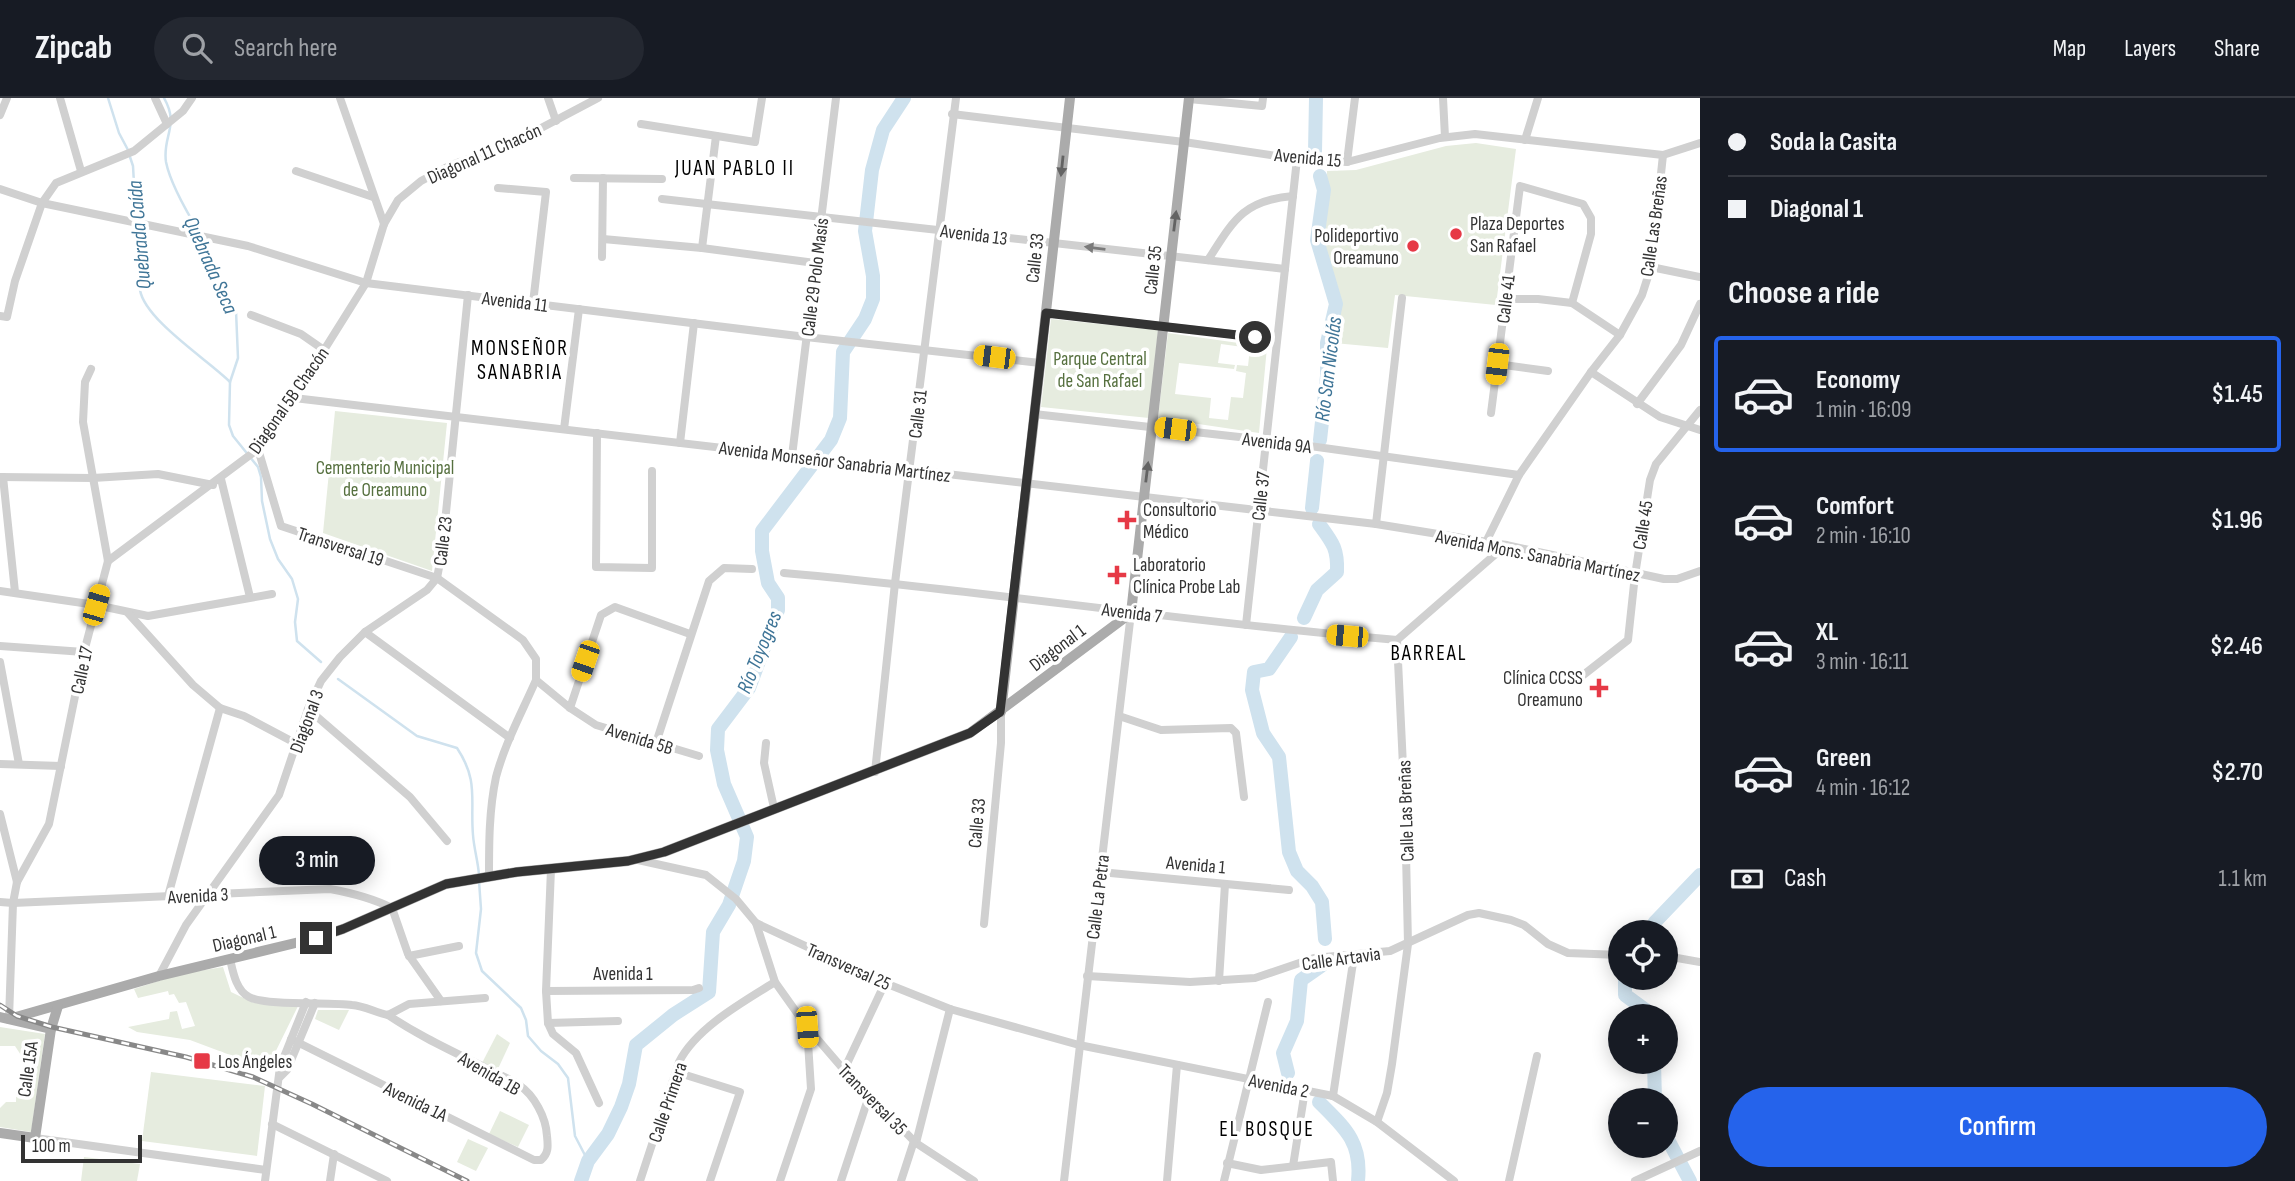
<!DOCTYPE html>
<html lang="en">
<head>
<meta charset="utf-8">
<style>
  :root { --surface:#171b24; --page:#242831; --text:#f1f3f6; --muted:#9ea1a6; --line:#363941; --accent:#2563eb }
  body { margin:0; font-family:"Sofia Sans Condensed",sans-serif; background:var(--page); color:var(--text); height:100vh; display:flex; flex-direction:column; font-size:26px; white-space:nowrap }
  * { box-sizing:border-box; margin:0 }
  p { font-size:23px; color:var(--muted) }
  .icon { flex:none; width:38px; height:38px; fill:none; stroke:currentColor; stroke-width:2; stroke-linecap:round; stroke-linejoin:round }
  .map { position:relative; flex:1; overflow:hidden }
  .details { display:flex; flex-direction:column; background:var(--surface); width:595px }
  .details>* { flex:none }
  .guide { display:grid; align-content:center; height:154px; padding:0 28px; background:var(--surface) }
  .controls { position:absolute; left:1608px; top:822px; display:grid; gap:14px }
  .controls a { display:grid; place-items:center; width:70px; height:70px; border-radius:50%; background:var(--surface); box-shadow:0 4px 18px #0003; font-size:35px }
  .scale { position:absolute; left:21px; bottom:18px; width:121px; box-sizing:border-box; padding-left:7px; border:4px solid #333; border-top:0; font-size:19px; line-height:24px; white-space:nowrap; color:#333; -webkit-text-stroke:5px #fff; paint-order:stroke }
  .end { position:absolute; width:32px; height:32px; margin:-16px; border:9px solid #333; background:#fff; box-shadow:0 0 0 4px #fff }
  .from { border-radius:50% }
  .bubble { position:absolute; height:49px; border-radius:24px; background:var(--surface); box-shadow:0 4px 18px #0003; font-size:23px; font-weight:600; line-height:49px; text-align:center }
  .car { position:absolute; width:21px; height:42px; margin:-21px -10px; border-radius:9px; box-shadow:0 0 5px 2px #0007; background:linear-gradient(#f5c518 24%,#345 0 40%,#f5c518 0 76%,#345 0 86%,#f5c518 0) }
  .guide b { display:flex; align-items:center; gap:24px; height:66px; font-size:26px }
  .guide b+b { border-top:2px solid var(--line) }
  .guide i { width:18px; height:18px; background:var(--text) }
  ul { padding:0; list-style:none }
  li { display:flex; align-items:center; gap:21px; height:116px; margin:0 14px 10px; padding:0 14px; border:4px solid transparent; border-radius:7px }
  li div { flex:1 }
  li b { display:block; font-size:26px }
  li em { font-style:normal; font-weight:600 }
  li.on { border-color:var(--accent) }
  li>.icon { width:63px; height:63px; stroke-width:1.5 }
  h2 { padding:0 28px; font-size:32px; line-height:84px }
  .pay { display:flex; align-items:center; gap:18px; height:77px; padding:0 28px; font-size:26px }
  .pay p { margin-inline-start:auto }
  .cta { display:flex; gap:14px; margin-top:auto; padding:14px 28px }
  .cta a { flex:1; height:80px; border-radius:42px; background:var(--accent); color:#fff; font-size:28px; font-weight:600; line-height:80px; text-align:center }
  header { display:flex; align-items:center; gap:42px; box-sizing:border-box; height:98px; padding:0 35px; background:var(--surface); border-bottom:2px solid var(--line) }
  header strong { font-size:33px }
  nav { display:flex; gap:38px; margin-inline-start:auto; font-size:24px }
  .search { width:490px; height:63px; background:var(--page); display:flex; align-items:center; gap:18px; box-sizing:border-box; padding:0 24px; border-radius:38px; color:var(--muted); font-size:26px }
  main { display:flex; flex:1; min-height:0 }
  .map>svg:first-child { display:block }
</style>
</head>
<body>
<header>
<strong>Zipcab</strong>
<div class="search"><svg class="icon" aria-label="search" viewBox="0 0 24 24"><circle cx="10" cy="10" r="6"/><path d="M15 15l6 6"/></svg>Search here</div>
<nav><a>Map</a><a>Layers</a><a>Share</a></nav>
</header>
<main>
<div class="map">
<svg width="1700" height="1083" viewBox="0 0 1700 1083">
  <rect width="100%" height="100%" fill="#fff"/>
  <!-- green -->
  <g fill="#e6ecdf" fill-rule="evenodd">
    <path d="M1476,45L1516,51L1496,207L1395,197L1388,250L1334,245L1341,199L1327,173L1322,143L1327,105V73L1356,72L1446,48Z"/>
    <path d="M1051,221L1158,232L1149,320L1041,309Z"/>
    <path d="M1168,235L1267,249L1259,335L1158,320ZM1221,246L1250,250L1248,268L1237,267L1236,273L1246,275L1243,300L1231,299L1228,322L1209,320L1211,300L1175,296L1179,265L1234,271L1235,267L1218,265Z"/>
    <path d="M335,313L447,325L432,473L323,435Z"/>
    <path d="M223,869L231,894L254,905L300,904L267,971L190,942L137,934L128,929L169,921L170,914L177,913L182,931L195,928L186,904L179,905L174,896L169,897L168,893L138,900L134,891L180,876Z"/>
    <path d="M318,912H349L339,932L315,921Z"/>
    <path d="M0,929L45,936L31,1034L0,1029V1010L6,1004H16V999L27,990L30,971L15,948H0Z"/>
    <path d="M497,936L510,945L497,973L482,965Z"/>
    <path d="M151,974L265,988L257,1058L142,1043Z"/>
    <path d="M500,1013L529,1027L518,1049L489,1036Z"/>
    <path d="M468,1041L488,1050L476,1073L457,1064Z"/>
    <path d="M84,1059L140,1066L137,1083H81Z"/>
  </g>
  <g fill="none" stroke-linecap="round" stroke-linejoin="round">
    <!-- stream -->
    <g stroke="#cfe2ee" stroke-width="2.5">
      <path d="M108,0L119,35L128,52"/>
      <path d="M164,0C180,28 162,38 166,64C170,84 188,116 199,134"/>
      <path d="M130,59L133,68L136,121"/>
      <path d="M137,128C142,149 136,171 140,192C145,222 208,262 230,284"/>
      <path d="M202,140L236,213L238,260L230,284L229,327L233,338L258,369L261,379L262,403L270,441L278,461L292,481L298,501L295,524L297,543L321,564"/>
      <path d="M338,581L417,638L457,650C479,683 470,702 473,737C474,751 478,763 479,777"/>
      <path d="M479,783L481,811L476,855L482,873L521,910L526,922L528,938L541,953L558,966L568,980L575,1038L588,1063"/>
    </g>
    <!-- river -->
    <g stroke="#cfe2ee" stroke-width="14">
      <path d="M1315,54L1316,0"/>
      <path d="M1320,78L1324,92L1317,142L1336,206L1327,245V278L1320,342"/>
      <path d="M1312,410L1317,363"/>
      <path d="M1304,520L1317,492L1337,474C1338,451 1333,445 1319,426"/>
      <path d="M1291,539L1269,571L1254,574L1252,592L1263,635L1279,659L1289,754L1297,773L1312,788L1322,804L1325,841"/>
      <path d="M1648,835L1655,824L1700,777"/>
      <path d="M1625,880V897L1655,919"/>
      <path d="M1654,964L1655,1003"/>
      <path d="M1288,975L1283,955L1297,923L1301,882L1321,868"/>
      <path d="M1319,1004C1345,1030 1362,1044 1358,1083"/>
      <path d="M1666,1038L1690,1083"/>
      <path d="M581,1083L588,1063L608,1036L621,1009L629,986L636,947L673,917L709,894L713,834L729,807L744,763L747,739L724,686L717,652L718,631L749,590L778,512V500L768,485L762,453V433L831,342L840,320L843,254L865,221L873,201V178L865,133L872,72L883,32L904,0"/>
    </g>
    <!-- minor -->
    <g stroke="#d0d0d0" stroke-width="8">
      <path d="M60,0L81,73"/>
      <path d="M155,0L167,26"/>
      <path d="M340,0L384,126"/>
      <path d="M548,0L556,23"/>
      <path d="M1443,0L1445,39"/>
      <path d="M1189,1L1262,8L1263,0"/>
      <path d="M952,16L1184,44L1297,61L1347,64L1440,40L1475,36L1663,57L1700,45"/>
      <path d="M0,17L7,0"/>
      <path d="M641,26L755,44L762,0"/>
      <path d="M1525,42L1538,0"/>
      <path d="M1347,64L1355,0"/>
      <path d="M296,73L373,99"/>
      <path d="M574,80L662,81"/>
      <path d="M498,90L546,94L533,205"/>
      <path d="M0,91L42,105L248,148L366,185L806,239L1040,265"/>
      <path d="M662,101L1285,171"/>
      <path d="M603,141L702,150L815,165"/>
      <path d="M702,150L716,38"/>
      <path d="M602,159L603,80"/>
      <path d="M1208,162C1233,123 1243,102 1293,98"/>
      <path d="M1651,169L1700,179"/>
      <path d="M1505,201H1538L1572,205L1620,237"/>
      <path d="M1046,215L1277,241"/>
      <path d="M251,217L301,236L324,252"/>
      <path d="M0,218L7,219L15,183L42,105L56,85L134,53L183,13L192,0"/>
      <path d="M1497,266L1548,273"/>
      <path d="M1591,274L1660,319L1700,332"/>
      <path d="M294,300L1376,426L1506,447L1664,481H1677L1700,473"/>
      <path d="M1637,306L1681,247L1700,206"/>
      <path d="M1491,315L1520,88L1583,106L1591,120V136L1572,205"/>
      <path d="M1034,316L1266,342L1519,377"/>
      <path d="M564,331L579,211"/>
      <path d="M597,335L596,469L652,470V373"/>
      <path d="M680,345L694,225"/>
      <path d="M258,351L281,428L437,480L523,542L536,561V582L570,610L596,627L699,658"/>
      <path d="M792,358L836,0"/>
      <path d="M0,379L93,380L158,376L213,387"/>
      <path d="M3,379L15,494"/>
      <path d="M221,381L250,499"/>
      <path d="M1376,426L1402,200"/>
      <path d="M1486,444L1519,377L1591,274L1620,237L1642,197L1651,169L1663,57"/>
      <path d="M108,463L258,351L294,300L366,185L384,126L398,102L421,83L451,67L509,47L598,0"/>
      <path d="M784,475C989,493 1192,525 1397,542"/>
      <path d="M437,480L442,454L468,197"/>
      <path d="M0,493L96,507L148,518L272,496"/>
      <path d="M128,515L193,587L220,610L244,618L297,646"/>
      <path d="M1246,527L1297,61"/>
      <path d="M365,534L510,640"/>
      <path d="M1397,542L1506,447"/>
      <path d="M0,548L84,554"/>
      <path d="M0,564L19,666"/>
      <path d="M1582,578L1628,542L1635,477L1650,382L1656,366L1700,312"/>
      <path d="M570,610L601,517L615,509L690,536"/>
      <path d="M308,611L410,699L447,743"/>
      <path d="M1119,618L1161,632L1231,630L1236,635L1244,699"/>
      <path d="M656,645L709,483L724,470L752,471"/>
      <path d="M766,645L764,665L774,710"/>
      <path d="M0,666L61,668"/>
      <path d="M875,674L895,485L956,0"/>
      <path d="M0,716L17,784L13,805L9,921"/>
      <path d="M638,762L706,777L736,801L756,825L885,885L950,911L1079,947L1333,998L1377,1024L1454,1083"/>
      <path d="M551,771L546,893L548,925L553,936L576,955L599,1005"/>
      <path d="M1100,774L1289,792"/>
      <path d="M489,778C489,745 489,712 496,679C505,645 522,614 536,582"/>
      <path d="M17,784L49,726L84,554L108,463L83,324L85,284L91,271"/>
      <path d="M168,798L220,610"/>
      <path d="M0,804L13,805L330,791C352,795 372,800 392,810L408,856L441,903"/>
      <path d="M756,825L775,884L807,929L844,972L916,1045L974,1083"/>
      <path d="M984,826L1001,645V614"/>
      <path d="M409,858L459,848"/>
      <path d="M1666,858L1700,864"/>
      <path d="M230,861C233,874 236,892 249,899C266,908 329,904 352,907C365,908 376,915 388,917L409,906L485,900"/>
      <path d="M159,878L186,827L279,697L308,611L321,583L340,559L365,534L427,492L437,480"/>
      <path d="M1087,878L1190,884L1255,880L1314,860L1390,853L1468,817L1479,815L1511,822L1524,827L1548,846L1568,855L1620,857"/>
      <path d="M1219,883L1225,786"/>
      <path d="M546,893L693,892L699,890"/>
      <path d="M548,925L618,923"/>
      <path d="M291,941L534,1062H541C549,1055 548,1048 547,1038C546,1019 534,997 519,987C508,980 496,975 484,969C452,953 419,938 388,917"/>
      <path d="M844,972L885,885"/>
      <path d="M676,974L740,994L710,1083"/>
      <path d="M280,979L287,972L315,905"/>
      <path d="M1333,998L1354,858"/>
      <path d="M1377,1024L1387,995L1392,966L1408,846L1405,710L1397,542"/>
      <path d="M272,1026L387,1083"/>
      <path d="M35,1040L266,1072"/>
      <path d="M916,1045L950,911"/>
      <path d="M1227,1065L1261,1072L1331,1064L1333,1083"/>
      <path d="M1293,1068L1305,992"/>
      <path d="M265,1083L280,969L306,904"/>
      <path d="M330,1083L334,1056"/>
      <path d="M640,1083L679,964C696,930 743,904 775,884"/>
      <path d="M780,1083L811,991L807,929"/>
      <path d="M841,1083L869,998"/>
      <path d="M901,1083L914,1043"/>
      <path d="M1064,1083L1131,515"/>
      <path d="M1167,1083L1177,967"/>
      <path d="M1224,1083L1268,904"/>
      <path d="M1509,1083L1537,958"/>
      <path d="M1635,1083L1700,1053"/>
    </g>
    <!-- major -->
    <g stroke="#ababab" stroke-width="10">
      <path d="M1001,614L1070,0"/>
      <path d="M0,919L51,931"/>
      <path d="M9,921L159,878L316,840L343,831L446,786L517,774L628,763L664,754L970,635L1131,515L1189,0"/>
      <path d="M0,1035L35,1040L51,931L58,908"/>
    </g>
    <!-- rail casing -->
    <g stroke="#888" stroke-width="5">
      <path id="rail" d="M0,907L17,918L52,929L186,959L253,979L312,1006L467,1083"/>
    </g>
    <!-- rail -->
    <use href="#rail" stroke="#fff" stroke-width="2.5" stroke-dasharray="8" stroke-linecap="butt"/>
  </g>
  <!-- one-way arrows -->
  <defs><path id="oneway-solid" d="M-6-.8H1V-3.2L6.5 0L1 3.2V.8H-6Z" transform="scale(1.75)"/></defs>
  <g fill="#636363">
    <use href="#oneway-solid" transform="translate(1062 68) rotate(96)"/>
    <use href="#oneway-solid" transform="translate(1175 123) rotate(-83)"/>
    <use href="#oneway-solid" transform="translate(1147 374) rotate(-83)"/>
  </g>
  <use fill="#7a7a7a" href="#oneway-solid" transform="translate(1095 150) rotate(-173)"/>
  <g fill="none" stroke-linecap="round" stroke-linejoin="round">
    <!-- route -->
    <path stroke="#333" stroke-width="9" d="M316,840L343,831L446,786L517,774L628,763L664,754L970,635L1000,614L1046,215L1255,239"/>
  </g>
  <!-- markers -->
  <g fill="#e63946" stroke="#fff" stroke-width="2.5">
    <circle cx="1456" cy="136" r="7"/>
    <circle cx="1413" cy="148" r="7"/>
    <path d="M1123.5 411.5h7v7h7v7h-7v7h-7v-7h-7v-7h7z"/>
    <path d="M1113.5 466.5h7v7h7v7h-7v7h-7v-7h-7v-7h7z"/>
    <path d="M1595.5 579.5h7v7h7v7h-7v7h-7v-7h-7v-7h7z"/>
    <rect x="193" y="954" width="18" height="18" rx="3.5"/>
  </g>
  <g text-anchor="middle" stroke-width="7" stroke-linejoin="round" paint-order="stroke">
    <!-- street labels -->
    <g font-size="19" fill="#333" stroke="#fff">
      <text transform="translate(484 55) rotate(-24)" y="7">Diagonal 11 Chacón</text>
      <text transform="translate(1308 59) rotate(5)" y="7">Avenida 15</text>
      <text transform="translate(1653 128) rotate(-82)" y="7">Calle Las Breñas</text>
      <text transform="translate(974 136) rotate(7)" y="7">Avenida 13</text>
      <text transform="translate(1034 160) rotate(-84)" y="7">Calle 33</text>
      <text transform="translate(1152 172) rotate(-84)" y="7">Calle 35</text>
      <text transform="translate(814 179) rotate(-83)" y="7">Calle 29 Polo Masís</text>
      <text transform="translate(1505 201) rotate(-83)" y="7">Calle 41</text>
      <text transform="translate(515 203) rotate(7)" y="7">Avenida 11</text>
      <text transform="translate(288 302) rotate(-55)" y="7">Diagonal 5B Chacón</text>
      <text transform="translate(917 316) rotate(-83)" y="7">Calle 31</text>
      <text transform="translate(1277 344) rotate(7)" y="7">Avenida 9A</text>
      <text transform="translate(835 363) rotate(7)" y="7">Avenida Monseñor Sanabria Martínez</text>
      <text transform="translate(1260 398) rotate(-84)" y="7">Calle 37</text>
      <text transform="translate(1642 427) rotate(-81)" y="7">Calle 45</text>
      <text transform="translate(442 443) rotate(-83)" y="7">Calle 23</text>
      <text transform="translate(341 448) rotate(18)" y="7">Transversal 19</text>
      <text transform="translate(1538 457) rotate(11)" y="7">Avenida Mons. Sanabria Martínez</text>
      <text transform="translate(1132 514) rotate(7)" y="7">Avenida 7</text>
      <text transform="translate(1057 549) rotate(-37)" y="7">Diagonal 1</text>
      <text transform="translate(81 572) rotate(-78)" y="7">Calle 17</text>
      <text transform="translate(306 623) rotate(-70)" y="7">Diagonal 3</text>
      <text transform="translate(640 640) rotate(17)" y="7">Avenida 5B</text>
      <text transform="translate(1405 713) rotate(-92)" y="7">Calle Las Breñas</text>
      <text transform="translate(976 725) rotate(-85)" y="7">Calle 33</text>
      <text transform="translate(1196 766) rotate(5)" y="7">Avenida 1</text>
      <text transform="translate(198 797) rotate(-3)" y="7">Avenida 3</text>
      <text transform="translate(1097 799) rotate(-83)" y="7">Calle La Petra</text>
      <text transform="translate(244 840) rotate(-13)" y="7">Diagonal 1</text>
      <text transform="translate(1341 860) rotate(-8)" y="7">Calle Artavia</text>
      <text transform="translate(849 868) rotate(24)" y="7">Transversal 25</text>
      <text x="623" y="882">Avenida 1</text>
      <text transform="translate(27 971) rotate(-82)" y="7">Calle 15A</text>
      <text transform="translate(490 975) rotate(30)" y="7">Avenida 1B</text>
      <text transform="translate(1279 987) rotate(11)" y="7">Avenida 2</text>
      <text transform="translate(873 1001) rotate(46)" y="7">Transversal 35</text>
      <text transform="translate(416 1003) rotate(26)" y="7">Avenida 1A</text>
      <text transform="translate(667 1004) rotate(-71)" y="7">Calle Primera</text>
    </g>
    <!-- poi labels -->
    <g font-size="19" fill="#333" stroke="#fff" text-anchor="start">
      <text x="1470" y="132">Plaza Deportes<tspan x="1470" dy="22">San Rafael</tspan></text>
      <text x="1399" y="144" text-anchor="end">Polideportivo<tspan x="1399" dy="22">Oreamuno</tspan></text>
      <text x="1143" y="418">Consultorio<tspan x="1143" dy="22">Médico</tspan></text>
      <text x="1133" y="473">Laboratorio<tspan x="1133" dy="22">Clínica Probe Lab</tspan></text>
      <text x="1583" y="586" text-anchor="end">Clínica CCSS<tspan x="1583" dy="22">Oreamuno</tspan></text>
      <text x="218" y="970">Los Ángeles</text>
    </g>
    <!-- park labels -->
    <g font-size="19" fill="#56703f" stroke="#fff">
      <text x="1100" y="267">Parque Central<tspan x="1100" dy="22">de San Rafael</tspan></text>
      <text x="385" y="376">Cementerio Municipal<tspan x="385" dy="22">de Oreamuno</tspan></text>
    </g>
    <!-- neighbourhood labels -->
    <g font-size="21" letter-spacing="2" fill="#000" stroke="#fff">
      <text x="735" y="77">JUAN PABLO II</text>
      <text x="520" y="257">MONSEÑOR<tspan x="520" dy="24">SANABRIA</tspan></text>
      <text x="1429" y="562">BARREAL</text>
      <text x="1267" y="1038">EL BOSQUE</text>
    </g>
    <!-- water labels -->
    <g font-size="21" font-style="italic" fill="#3f7597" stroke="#fff">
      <text transform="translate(139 137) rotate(-95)" y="7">Quebrada Caída</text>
      <text transform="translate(211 167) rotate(66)" y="7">Quebrada Seca</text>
      <text transform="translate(1328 271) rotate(-83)" y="7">Río San Nicolás</text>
      <text transform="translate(759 554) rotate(-68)" y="7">Río Toyogres</text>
    </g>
  </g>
</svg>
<div class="controls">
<a><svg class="icon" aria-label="locate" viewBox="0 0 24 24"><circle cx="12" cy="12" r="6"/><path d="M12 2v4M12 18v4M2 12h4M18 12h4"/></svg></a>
<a>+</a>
<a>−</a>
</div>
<div class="scale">100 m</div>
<i class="end from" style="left:1255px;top:239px"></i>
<i class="end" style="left:316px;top:840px"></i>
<div class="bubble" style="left:259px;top:738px;width:116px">3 min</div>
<i class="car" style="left:994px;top:259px;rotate:277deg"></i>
<i class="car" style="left:1497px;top:266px;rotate:187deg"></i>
<i class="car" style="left:1175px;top:331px;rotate:277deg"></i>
<i class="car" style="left:96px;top:507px;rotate:16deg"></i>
<i class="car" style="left:1347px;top:538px;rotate:275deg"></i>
<i class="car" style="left:585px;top:563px;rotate:199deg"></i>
<i class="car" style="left:807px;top:929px;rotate:176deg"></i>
</div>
<section class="details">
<div class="guide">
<b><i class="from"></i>Soda la Casita</b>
<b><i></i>Diagonal 1</b>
</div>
<h2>Choose a ride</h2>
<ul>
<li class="on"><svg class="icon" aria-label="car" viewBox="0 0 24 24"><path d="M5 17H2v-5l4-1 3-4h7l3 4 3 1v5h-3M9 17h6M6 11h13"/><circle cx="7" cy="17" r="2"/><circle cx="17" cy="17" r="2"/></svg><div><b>Economy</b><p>1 min · 16:09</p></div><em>$1.45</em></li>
<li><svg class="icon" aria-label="car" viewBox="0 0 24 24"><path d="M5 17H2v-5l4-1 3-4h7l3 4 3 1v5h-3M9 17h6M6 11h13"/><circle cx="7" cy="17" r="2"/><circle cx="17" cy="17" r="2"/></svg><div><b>Comfort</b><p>2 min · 16:10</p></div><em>$1.96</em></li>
<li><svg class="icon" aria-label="car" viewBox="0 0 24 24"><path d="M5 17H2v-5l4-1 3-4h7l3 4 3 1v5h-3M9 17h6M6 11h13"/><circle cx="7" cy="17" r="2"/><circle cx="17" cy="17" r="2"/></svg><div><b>XL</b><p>3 min · 16:11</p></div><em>$2.46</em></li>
<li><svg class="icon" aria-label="car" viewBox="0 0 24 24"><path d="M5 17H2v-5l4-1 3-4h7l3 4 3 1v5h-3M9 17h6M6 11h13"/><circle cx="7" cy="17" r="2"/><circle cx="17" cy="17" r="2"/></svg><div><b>Green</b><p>4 min · 16:12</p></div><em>$2.70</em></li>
</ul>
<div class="pay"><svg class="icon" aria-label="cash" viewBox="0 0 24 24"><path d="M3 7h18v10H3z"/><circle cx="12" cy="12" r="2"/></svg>Cash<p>1.1 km</p></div>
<div class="cta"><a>Confirm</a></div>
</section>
</main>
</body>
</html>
